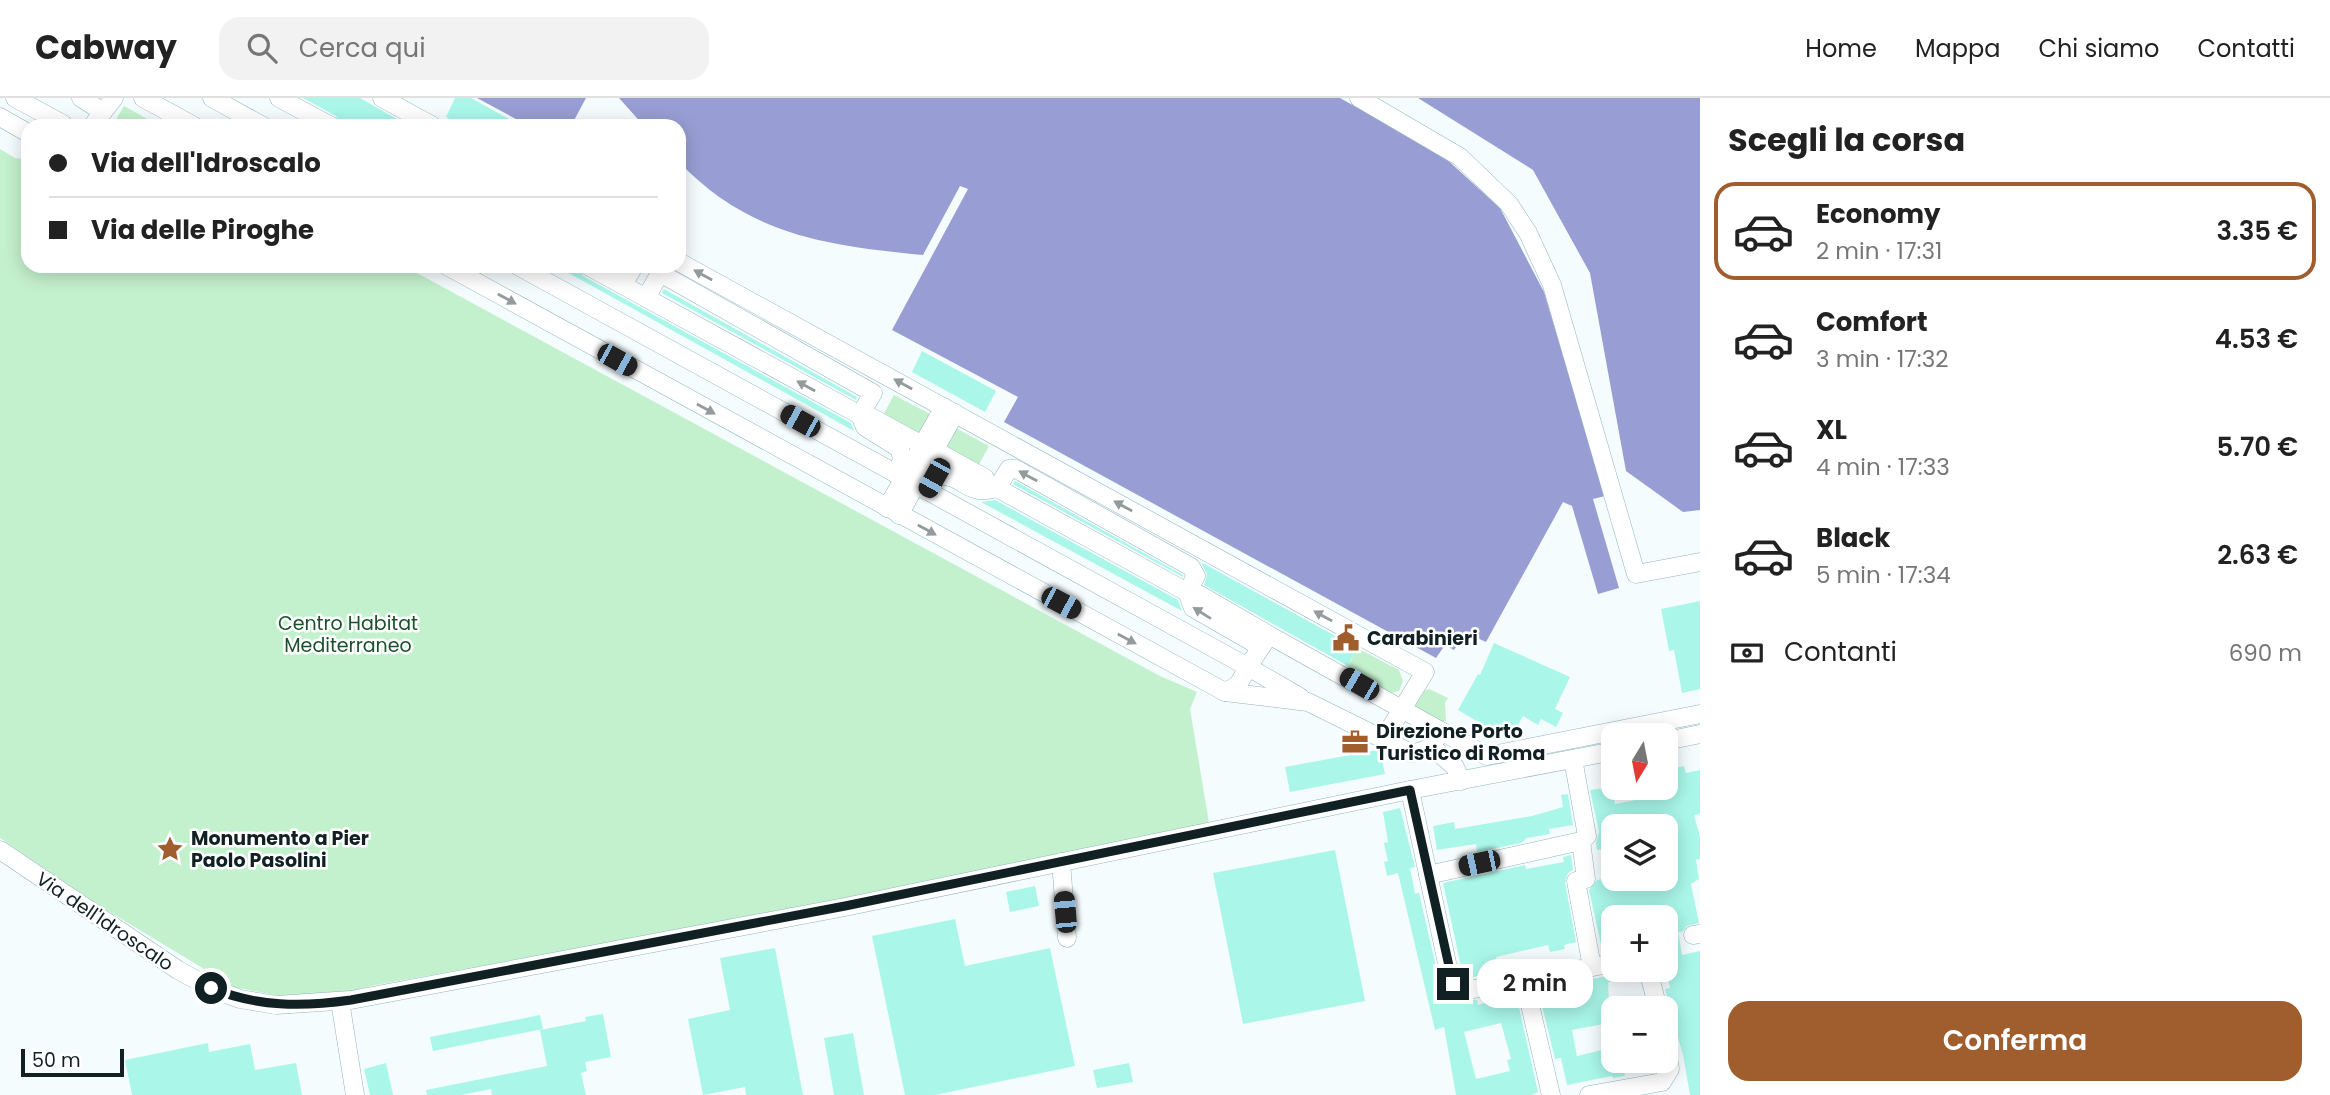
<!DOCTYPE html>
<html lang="it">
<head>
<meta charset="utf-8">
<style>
  :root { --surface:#fff; --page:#f2f2f2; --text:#222; --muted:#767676; --line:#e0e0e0; --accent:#a05d2d }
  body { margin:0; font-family:Poppins,sans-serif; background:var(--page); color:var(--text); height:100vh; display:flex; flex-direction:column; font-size:26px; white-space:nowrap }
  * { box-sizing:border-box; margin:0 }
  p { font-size:23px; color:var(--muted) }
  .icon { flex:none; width:38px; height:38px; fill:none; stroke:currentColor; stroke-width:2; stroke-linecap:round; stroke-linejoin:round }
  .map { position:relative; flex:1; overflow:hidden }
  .panel { display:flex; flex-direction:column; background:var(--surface); width:630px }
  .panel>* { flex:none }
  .banner { position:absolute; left:21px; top:21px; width:665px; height:154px; border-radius:21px; box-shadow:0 4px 18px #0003; display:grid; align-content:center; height:154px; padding:0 28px; background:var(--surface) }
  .needle { width:46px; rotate:190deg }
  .controls { position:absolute; left:1601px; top:625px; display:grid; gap:14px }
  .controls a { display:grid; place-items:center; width:77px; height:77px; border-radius:14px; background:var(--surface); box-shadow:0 4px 18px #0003; font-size:35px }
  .scale { position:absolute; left:21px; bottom:18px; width:103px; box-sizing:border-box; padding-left:7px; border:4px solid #112023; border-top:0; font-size:19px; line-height:24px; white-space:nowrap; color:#112023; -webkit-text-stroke:5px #fff; paint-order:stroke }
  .end { position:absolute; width:32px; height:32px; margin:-16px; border:9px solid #112023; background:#fff; box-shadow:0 0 0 4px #fff }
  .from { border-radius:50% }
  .bubble { position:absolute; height:49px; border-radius:21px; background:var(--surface); box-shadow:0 4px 18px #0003; font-size:23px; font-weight:600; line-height:49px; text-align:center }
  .car { position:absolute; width:21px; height:42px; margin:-21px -10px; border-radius:9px; box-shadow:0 0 5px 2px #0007; background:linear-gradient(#222 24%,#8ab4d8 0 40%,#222 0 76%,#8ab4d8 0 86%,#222 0) }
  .banner b { display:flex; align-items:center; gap:24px; height:66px; font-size:26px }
  .banner b+b { border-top:2px solid var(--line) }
  .banner i { width:18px; height:18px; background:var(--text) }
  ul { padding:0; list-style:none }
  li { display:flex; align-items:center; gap:21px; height:98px; margin:0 14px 10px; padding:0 14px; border:4px solid transparent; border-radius:21px }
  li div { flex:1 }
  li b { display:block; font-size:26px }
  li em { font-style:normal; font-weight:600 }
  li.selected { border-color:var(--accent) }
  li>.icon { width:63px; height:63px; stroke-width:1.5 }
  h2 { padding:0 28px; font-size:32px; line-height:84px }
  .pay { display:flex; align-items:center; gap:18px; height:77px; padding:0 28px; font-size:26px }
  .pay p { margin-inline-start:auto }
  .button { display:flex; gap:14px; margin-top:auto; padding:14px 28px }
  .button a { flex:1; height:80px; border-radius:21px; background:var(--accent); color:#fff; font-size:28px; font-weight:600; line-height:80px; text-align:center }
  header { display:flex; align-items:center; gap:42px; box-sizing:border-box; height:98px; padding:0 35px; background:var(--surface); border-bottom:2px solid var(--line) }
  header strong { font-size:33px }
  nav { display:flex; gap:38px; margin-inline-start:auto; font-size:24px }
  .search { width:490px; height:63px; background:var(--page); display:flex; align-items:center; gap:18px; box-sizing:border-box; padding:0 24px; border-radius:21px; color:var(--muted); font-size:26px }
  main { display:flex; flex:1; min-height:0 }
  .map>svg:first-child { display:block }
</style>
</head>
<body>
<header>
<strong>Cabway</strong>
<div class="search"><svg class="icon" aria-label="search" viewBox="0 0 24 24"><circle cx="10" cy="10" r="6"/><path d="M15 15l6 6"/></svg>Cerca qui</div>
<nav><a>Home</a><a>Mappa</a><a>Chi siamo</a><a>Contatti</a></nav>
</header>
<main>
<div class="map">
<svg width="1700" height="997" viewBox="0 0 1700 997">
  <rect width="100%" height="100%" fill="#f5fcfe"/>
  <!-- green -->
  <g fill="#c4f1cd">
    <path d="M124,8L160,28H112Z"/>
    <path d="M0,51L15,60L28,62V168H404L1160,578L1197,594L1190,611L1209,725L756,818L376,887L339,896L289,900L234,889L100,808L0,740Z"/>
    <path d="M894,297L932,317L920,339L882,319Z"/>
    <path d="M952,328L989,348L977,370L939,350Z"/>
    <path d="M1357,550L1399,572L1403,583L1399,593L1388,596L1346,573Z"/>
    <path d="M1429,591L1448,600L1445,605L1446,623L1436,625L1418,613L1415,605L1421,594Z"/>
  </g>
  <!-- water -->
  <g fill="#989ed3">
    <path d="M477,0H586L571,28H529Z"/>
    <path d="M619,0H1340L1442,57L1500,110L1544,194L1605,398L1593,401L1619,490L1598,496L1572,408L1563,404L1486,544L1475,539L1470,549L1460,543L1454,552L1445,547L1436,560L1004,324L1018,299L892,232L968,91L960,88L923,157C826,147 750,138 679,64V28H644Z"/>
    <path d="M1418,0H1700V412L1683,414L1626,373L1590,175L1533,72Z"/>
  </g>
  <!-- building -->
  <g fill="#aaf7ea" fill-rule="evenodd">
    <path d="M303,0H360L409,28H342L336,18Z"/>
    <path d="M455,0H471L522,28H461L446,19Z"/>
    <path d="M556,168H577L583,178L851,325L854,333Z"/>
    <path d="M664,191L857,299L856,302L662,195Z"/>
    <path d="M922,253L996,293L985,314L912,274Z"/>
    <path d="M1015,383L1183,477V479L1013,386Z"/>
    <path d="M995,402L1178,502L1182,513L981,404Z"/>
    <path d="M1201,464L1357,550L1348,568L1204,487L1207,477Z"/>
    <path d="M1700,503V591L1682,595L1674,552L1669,553L1661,511Z"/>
    <path d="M1494,545L1570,579L1555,611L1563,615L1556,629L1541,621L1538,627L1523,618L1509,642L1458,612L1478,576L1480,577Z"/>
    <path d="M1377,652L1380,653L1385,676L1290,694L1285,669Z"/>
    <path d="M1684,668L1686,675L1700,672V716L1694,717L1700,739V761L1696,762L1699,781L1691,786L1699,825L1687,828L1682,834H1678L1682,857L1700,853V997H1690L1683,957L1677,936L1672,937L1668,916L1669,908L1665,891L1670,890L1666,870V819H1614V854L1603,856L1589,792L1597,782L1614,779V784L1629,782L1630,789L1652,786L1651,780H1666V728H1614V749L1597,752L1596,745L1599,734L1590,692L1612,689L1615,706L1636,702L1634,691L1669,690L1666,672Z"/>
    <path d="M1568,696L1573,727L1549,731L1550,736L1527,740L1521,745L1477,754L1476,746L1437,752L1433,728L1454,724L1455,731L1532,718L1563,709L1561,697Z"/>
    <path d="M1400,710L1415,769L1410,770L1415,796L1419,795L1444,903L1457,900L1477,902L1478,907L1516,896L1538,994L1532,997H1456L1444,929L1435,932L1398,775L1387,778L1384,764L1388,763L1384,745L1388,744L1383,714ZM1501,925L1511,961L1507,962L1510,973L1476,981L1464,934Z"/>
    <path d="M1335,752L1365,903L1243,926L1213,775Z"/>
    <path d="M1571,757L1573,772L1568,775L1565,784L1576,844L1564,847L1565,851L1550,854L1548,847L1496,859L1499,872L1470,880L1463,878L1443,785L1525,767L1526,771L1564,764L1563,759Z"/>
    <path d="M1035,788L1039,808L1010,814L1006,794Z"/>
    <path d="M955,821L965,868L1050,850L1075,968L935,997H905L872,838Z"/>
    <path d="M775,850L803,997H746L745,989L703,997L688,921L730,912L720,860Z"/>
    <path d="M1614,877V884H1608V881L1609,909L1614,908V924L1572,932L1577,958L1614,949V962H1622L1625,978L1613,980L1612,978L1567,987L1561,960L1555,961L1538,891Z"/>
    <path d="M603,916L611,959L585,964L587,973L581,975L586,997H492L491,991L461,997H427L426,992L547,968L540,932L586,923L585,919Z"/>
    <path d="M540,917L543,931L433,953L430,939Z"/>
    <path d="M853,935L864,997H834L824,940Z"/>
    <path d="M208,945L209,954L250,946L255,972L296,965L302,997H132L125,962Z"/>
    <path d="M386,965L393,997H370L364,971Z"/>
    <path d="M1129,965L1133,984L1097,990L1093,972Z"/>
  </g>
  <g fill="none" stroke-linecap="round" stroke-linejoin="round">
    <!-- minor casing -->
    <g stroke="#90b5bf" stroke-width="19">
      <g id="minor">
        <path d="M15,0L63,26"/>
        <path d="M81,0L103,14L92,28"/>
        <path d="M143,0L194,28"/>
        <path d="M212,0L263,28"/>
        <path d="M279,0L331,28"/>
        <path d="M382,0L433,28"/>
        <path d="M1359,0L1460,59L1509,106L1528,135L1552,187L1636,476L1700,464"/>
        <path d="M103,14L114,0"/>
        <path d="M0,19L28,35"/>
        <path d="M679,164L1425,574L1383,642"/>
        <path d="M447,168L1225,594L1308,604L1411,655C1428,654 1433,647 1441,633L1269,537L1248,569L518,168"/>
        <path d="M588,168L860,317L865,329L900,351L902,362L896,376"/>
        <path d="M623,187L634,168"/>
        <path d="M646,200L660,175L873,295L860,317"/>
        <path d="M871,319L922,347"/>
        <path d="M934,352L985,380"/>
        <path d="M997,390L1009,371H1016L1191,469L1196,478L1187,494"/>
        <path d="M927,393L934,380C957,373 960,389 979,392C984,393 991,391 997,390L1187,494L1193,510L1261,549"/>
        <path d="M887,410L944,309"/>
        <path d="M899,417L955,315"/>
        <path d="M1200,497L1269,537"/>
        <path d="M1225,594L1238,587L1248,569L1300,599"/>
        <path d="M1441,633L1487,658L1700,616"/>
        <path d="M1666,643L1700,636"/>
        <path d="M1432,649L1455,669L1461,683"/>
        <path d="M1573,661L1587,738L1581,743"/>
        <path d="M1410,692L1450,879L1456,888L1469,892L1614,865"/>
        <path d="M0,752L178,872L211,890L240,901L276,907L351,902L845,809L1410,692L1614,653"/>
        <path d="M1061,764L1067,840"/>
        <path d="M1428,777L1581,743L1586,781L1576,783L1592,869"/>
        <path d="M1693,837L1700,836"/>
        <path d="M1648,872L1658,910"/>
        <path d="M1524,881L1551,997"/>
        <path d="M340,903L355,997"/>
        <path d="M1589,997L1662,984L1670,971L1666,950"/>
      </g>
    </g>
    <!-- minor -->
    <use href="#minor" stroke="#fff" stroke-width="18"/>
  </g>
  <!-- one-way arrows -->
  <defs><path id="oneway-solid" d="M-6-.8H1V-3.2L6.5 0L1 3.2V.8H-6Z" transform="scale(1.75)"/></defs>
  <g fill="#949b9c">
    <use href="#oneway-solid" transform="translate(703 177) rotate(-151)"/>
    <use href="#oneway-solid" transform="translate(507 201) rotate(29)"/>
    <use href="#oneway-solid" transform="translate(903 286) rotate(-151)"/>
    <use href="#oneway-solid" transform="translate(806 288) rotate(-151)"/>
    <use href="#oneway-solid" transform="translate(706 311) rotate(29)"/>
    <use href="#oneway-solid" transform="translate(1028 378) rotate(-151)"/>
    <use href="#oneway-solid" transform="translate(1123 408) rotate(-151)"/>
    <use href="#oneway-solid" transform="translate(927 432) rotate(29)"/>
    <use href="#oneway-solid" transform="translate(1202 515) rotate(-148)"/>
    <use href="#oneway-solid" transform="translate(1323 518) rotate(-151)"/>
    <use href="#oneway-solid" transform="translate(1127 541) rotate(28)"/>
  </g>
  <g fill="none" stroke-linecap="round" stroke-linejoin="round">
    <!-- route -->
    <path stroke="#112023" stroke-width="9" d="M211,890C257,909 302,909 351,902L845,808L1410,692L1453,886"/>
  </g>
  <!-- icons -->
  <defs>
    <g id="civic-bare" transform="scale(2.1)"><path d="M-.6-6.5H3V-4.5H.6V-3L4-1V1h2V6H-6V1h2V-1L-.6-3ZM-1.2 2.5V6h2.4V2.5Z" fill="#a05d2d" stroke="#fff" stroke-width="2.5" paint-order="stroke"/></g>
    <g id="office-bare" transform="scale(2.1)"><path d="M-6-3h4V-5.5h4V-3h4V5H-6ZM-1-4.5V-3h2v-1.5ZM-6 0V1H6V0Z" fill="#a05d2d" stroke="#fff" stroke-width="2.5" paint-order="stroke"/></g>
    <g id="sight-bare" transform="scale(2.1)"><path d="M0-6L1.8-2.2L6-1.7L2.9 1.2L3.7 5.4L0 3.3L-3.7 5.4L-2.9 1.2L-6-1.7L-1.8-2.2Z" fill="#a05d2d" stroke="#fff" stroke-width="2.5" paint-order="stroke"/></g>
  </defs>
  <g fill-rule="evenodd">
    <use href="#civic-bare" x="1346" y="540"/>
    <use href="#office-bare" x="1355" y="644"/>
    <use href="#sight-bare" x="170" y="751"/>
  </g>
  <g text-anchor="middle" stroke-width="5" stroke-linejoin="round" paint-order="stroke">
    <!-- park labels -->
    <g font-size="19" fill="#1a512b" stroke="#fff">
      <text x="348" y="532">Centro Habitat<tspan x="348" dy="22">Mediterraneo</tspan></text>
    </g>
    <!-- poi labels -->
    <g font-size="19" font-weight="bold" fill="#112023" stroke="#fff" text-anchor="start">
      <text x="1367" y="547">Carabinieri</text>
      <text x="1376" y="640">Direzione Porto<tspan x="1376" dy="22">Turistico di Roma</tspan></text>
      <text x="191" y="747">Monumento a Pier<tspan x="191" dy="22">Paolo Pasolini</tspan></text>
    </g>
    <!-- street labels -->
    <g font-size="19" fill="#112023" stroke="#fff">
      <text transform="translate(105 823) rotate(34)" y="7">Via dell'Idroscalo</text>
    </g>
  </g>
</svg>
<div class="controls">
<a><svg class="needle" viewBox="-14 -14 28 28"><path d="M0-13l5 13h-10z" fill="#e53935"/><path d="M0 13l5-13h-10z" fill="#767676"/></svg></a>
<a><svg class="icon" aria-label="layers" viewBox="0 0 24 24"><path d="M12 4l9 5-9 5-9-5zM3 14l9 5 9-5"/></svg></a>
<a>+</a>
<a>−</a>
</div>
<div class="scale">50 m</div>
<i class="end from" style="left:211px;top:890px"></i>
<i class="end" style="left:1453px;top:886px"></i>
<div class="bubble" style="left:1477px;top:861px;width:116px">2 min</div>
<i class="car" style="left:617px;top:262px;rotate:119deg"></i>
<i class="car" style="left:800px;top:323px;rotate:299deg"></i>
<i class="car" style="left:934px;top:380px;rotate:209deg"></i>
<i class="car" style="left:1061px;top:505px;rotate:118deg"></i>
<i class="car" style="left:1359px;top:586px;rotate:300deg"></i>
<i class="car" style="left:1479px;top:765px;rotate:258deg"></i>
<i class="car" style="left:1065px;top:814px;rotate:355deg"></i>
<div class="banner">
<b><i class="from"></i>Via dell'Idroscalo</b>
<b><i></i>Via delle Piroghe</b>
</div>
</div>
<section class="panel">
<h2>Scegli la corsa</h2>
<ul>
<li class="selected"><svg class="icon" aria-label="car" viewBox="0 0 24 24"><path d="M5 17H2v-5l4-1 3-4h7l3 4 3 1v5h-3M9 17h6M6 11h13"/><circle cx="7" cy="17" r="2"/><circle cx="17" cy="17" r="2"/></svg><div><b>Economy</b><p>2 min · 17:31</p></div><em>3.35 €</em></li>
<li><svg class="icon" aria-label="car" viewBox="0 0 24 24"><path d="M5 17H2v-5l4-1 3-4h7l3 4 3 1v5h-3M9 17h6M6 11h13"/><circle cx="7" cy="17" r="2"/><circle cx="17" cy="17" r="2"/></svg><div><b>Comfort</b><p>3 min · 17:32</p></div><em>4.53 €</em></li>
<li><svg class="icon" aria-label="car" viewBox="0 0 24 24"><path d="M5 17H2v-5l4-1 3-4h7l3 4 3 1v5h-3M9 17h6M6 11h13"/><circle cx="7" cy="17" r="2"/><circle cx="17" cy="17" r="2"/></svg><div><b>XL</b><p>4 min · 17:33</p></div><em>5.70 €</em></li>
<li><svg class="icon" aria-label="car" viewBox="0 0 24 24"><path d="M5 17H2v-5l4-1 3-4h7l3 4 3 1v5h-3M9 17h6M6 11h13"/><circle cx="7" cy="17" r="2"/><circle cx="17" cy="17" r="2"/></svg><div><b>Black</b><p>5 min · 17:34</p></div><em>2.63 €</em></li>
</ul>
<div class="pay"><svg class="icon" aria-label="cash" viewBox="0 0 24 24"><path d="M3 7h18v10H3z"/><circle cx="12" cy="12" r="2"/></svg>Contanti<p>690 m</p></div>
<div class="button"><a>Conferma</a></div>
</section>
</main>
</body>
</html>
